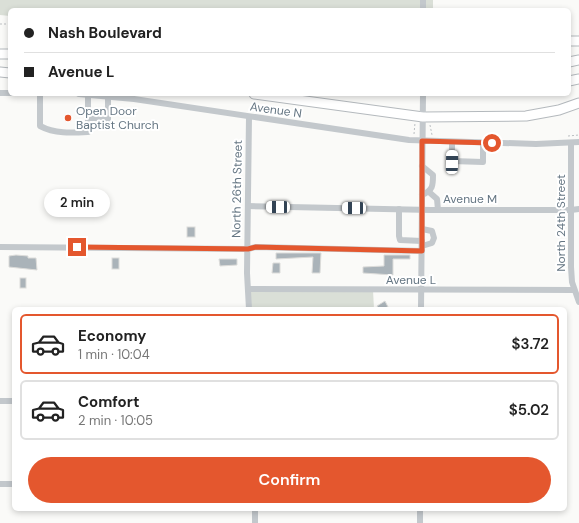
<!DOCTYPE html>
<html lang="en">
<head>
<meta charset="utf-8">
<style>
  :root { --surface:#fff; --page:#f2f2f2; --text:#222; --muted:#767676; --line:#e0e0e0; --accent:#e4572e }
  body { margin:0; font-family:"DM Sans",sans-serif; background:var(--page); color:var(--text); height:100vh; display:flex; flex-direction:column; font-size:15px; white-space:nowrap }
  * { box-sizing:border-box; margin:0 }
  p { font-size:13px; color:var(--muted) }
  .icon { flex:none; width:22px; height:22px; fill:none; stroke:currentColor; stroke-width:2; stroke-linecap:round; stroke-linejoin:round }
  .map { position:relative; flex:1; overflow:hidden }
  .panel { position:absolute; left:12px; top:307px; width:555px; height:204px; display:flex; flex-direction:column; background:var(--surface); border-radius:6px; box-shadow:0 2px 6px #0003 }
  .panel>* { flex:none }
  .banner { position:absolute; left:8px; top:8px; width:563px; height:88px; border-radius:6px; box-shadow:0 2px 6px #0003; display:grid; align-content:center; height:88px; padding:0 16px; background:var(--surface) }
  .end { position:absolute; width:18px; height:18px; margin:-9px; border:5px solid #e4572e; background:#fff; box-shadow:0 0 0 2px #fff }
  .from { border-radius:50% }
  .bubble { position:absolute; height:28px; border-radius:14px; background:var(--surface); box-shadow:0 2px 6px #0003; font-size:13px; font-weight:600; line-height:28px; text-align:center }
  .car { position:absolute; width:12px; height:24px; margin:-12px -6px; border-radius:5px; box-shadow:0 0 3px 1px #0007; background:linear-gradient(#fff 24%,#345 0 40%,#fff 0 76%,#345 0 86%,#fff 0) }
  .banner b { display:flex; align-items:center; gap:14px; height:38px; font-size:15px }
  .banner b+b { border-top:1px solid var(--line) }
  .banner i { width:10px; height:10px; background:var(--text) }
  ul { padding:7px 0 0; list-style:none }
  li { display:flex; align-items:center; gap:12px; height:60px; margin:0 8px 6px; padding:0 8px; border:2px solid var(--line); border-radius:6px }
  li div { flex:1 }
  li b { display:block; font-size:15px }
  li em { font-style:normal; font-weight:600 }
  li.selected { border-color:var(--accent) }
  li>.icon { width:36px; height:36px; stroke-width:1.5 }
  .primary-button { display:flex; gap:8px; margin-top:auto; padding:8px 16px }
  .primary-button a { flex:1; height:46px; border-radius:24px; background:var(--accent); color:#fff; font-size:16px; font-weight:600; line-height:46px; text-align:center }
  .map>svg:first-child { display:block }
</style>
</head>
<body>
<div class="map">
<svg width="579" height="523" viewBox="0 0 579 523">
  <rect width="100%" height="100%" fill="#fafaf8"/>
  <!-- green -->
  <g fill="#dadfd7">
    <path d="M0,0H433V10H10V16L0,15Z"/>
    <path d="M248,289L373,290L374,309H249Z"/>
  </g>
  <!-- building -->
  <g fill="#aab3b9" stroke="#dcdcda">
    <rect x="187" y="227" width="8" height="10"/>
    <path d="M276,253H321L320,273H312L313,257L276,259Z"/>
    <path d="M16,255L28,256V258H36L37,270L9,267V256Z"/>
    <path d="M384,255H410V259H393V275L363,273V267L384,266Z"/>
    <rect x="112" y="258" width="7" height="11"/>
    <path d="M219,259H237V265L220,266Z"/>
    <path d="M273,263H280V273H272Z"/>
    <rect x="20" y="278" width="6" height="10"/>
    <path d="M385,301L388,307L379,309L377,306Z"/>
  </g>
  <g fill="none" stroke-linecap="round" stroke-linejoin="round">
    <!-- highway casing -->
    <g stroke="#b4b9bd" stroke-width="11">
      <g id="highway">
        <path d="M569,41H579"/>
        <path d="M0,54H10"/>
        <path d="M569,62L579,60"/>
        <path d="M0,72L10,73"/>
        <path d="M569,81L579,79"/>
        <path d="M254,94L423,117L526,116L559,110L579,103"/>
      </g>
    </g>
    <!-- path -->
    <g stroke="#bbbfc2" stroke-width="1" stroke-dasharray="2 2" stroke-linecap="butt">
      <path d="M0,24H10"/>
      <path d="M430,125L432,135"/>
      <path d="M414,134L415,123"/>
      <path d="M568,136L579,135"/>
    </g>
    <!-- minor -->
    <g stroke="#c3c8cc" stroke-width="6">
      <path d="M423,0V10"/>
      <path d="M0,93H10"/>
      <path d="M40,94V126C55,134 71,133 88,132V94"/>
      <path d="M79,94L134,99L409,140L536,144L579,142"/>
      <path d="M88,118L108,119V96"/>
      <path d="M452,142V161L483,162V143"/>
      <path d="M571,143V267L572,282L579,302"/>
      <path d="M429,192L437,199L438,210"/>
      <path d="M422,195C433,190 433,186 433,175L422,166"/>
      <path d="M248,206L431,210H571L579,209"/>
      <path d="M399,209V236L400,240L422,241"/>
      <path d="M422,246L432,243L434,238L432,231L422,229"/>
      <path d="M0,247L248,249L256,247L422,251"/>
      <path d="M248,289L574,290"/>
      <path d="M249,309L247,273L249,117"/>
      <path d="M421,309L423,94"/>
      <path d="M0,401H14"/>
      <path d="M0,484H14"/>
      <path d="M255,523V509"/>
      <path d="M420,523V509"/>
    </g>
    <!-- highway -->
    <use href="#highway" stroke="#fff" stroke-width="9"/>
  </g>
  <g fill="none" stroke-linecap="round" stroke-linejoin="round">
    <!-- route -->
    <path stroke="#e4572e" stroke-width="5" d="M77,247L248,249L256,247L422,251V141L492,143"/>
  </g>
  <!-- markers -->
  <circle fill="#e4572e" stroke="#fff" stroke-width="1.5" cx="68" cy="118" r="4"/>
  <g text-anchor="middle" stroke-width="4" stroke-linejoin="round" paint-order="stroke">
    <!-- street labels -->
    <g font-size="12" fill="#657683" stroke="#fff">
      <text transform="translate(276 110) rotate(8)" y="4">Avenue N</text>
      <text transform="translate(237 189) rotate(-89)" y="4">North 26th Street</text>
      <text x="470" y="203">Avenue M</text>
      <text transform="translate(561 223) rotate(-90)" y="4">North 24th Street</text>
      <text x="411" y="284">Avenue L</text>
    </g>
    <!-- poi labels -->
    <g font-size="12" fill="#657683" stroke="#fff" text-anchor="start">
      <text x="76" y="115">Open Door<tspan x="76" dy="14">Baptist Church</tspan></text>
    </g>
  </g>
</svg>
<i class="end from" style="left:492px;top:143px"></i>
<i class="end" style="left:77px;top:247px"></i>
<div class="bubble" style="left:44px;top:189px;width:66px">2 min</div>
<i class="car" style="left:452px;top:162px;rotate:1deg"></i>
<i class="car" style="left:278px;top:207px;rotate:271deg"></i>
<i class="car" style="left:354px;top:208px;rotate:271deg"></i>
<div class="banner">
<b><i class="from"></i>Nash Boulevard</b>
<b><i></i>Avenue L</b>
</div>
<section class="panel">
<ul>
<li class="selected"><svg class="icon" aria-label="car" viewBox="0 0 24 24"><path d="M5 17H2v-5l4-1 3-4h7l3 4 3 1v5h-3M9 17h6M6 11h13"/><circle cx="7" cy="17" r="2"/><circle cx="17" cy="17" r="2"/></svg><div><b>Economy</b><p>1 min · 10:04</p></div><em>$3.72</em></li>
<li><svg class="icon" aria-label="car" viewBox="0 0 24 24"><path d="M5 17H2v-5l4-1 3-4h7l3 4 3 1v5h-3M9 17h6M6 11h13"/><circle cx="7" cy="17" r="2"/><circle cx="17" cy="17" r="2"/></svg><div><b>Comfort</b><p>2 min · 10:05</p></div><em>$5.02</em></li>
</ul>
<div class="primary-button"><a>Confirm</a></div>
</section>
</div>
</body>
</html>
